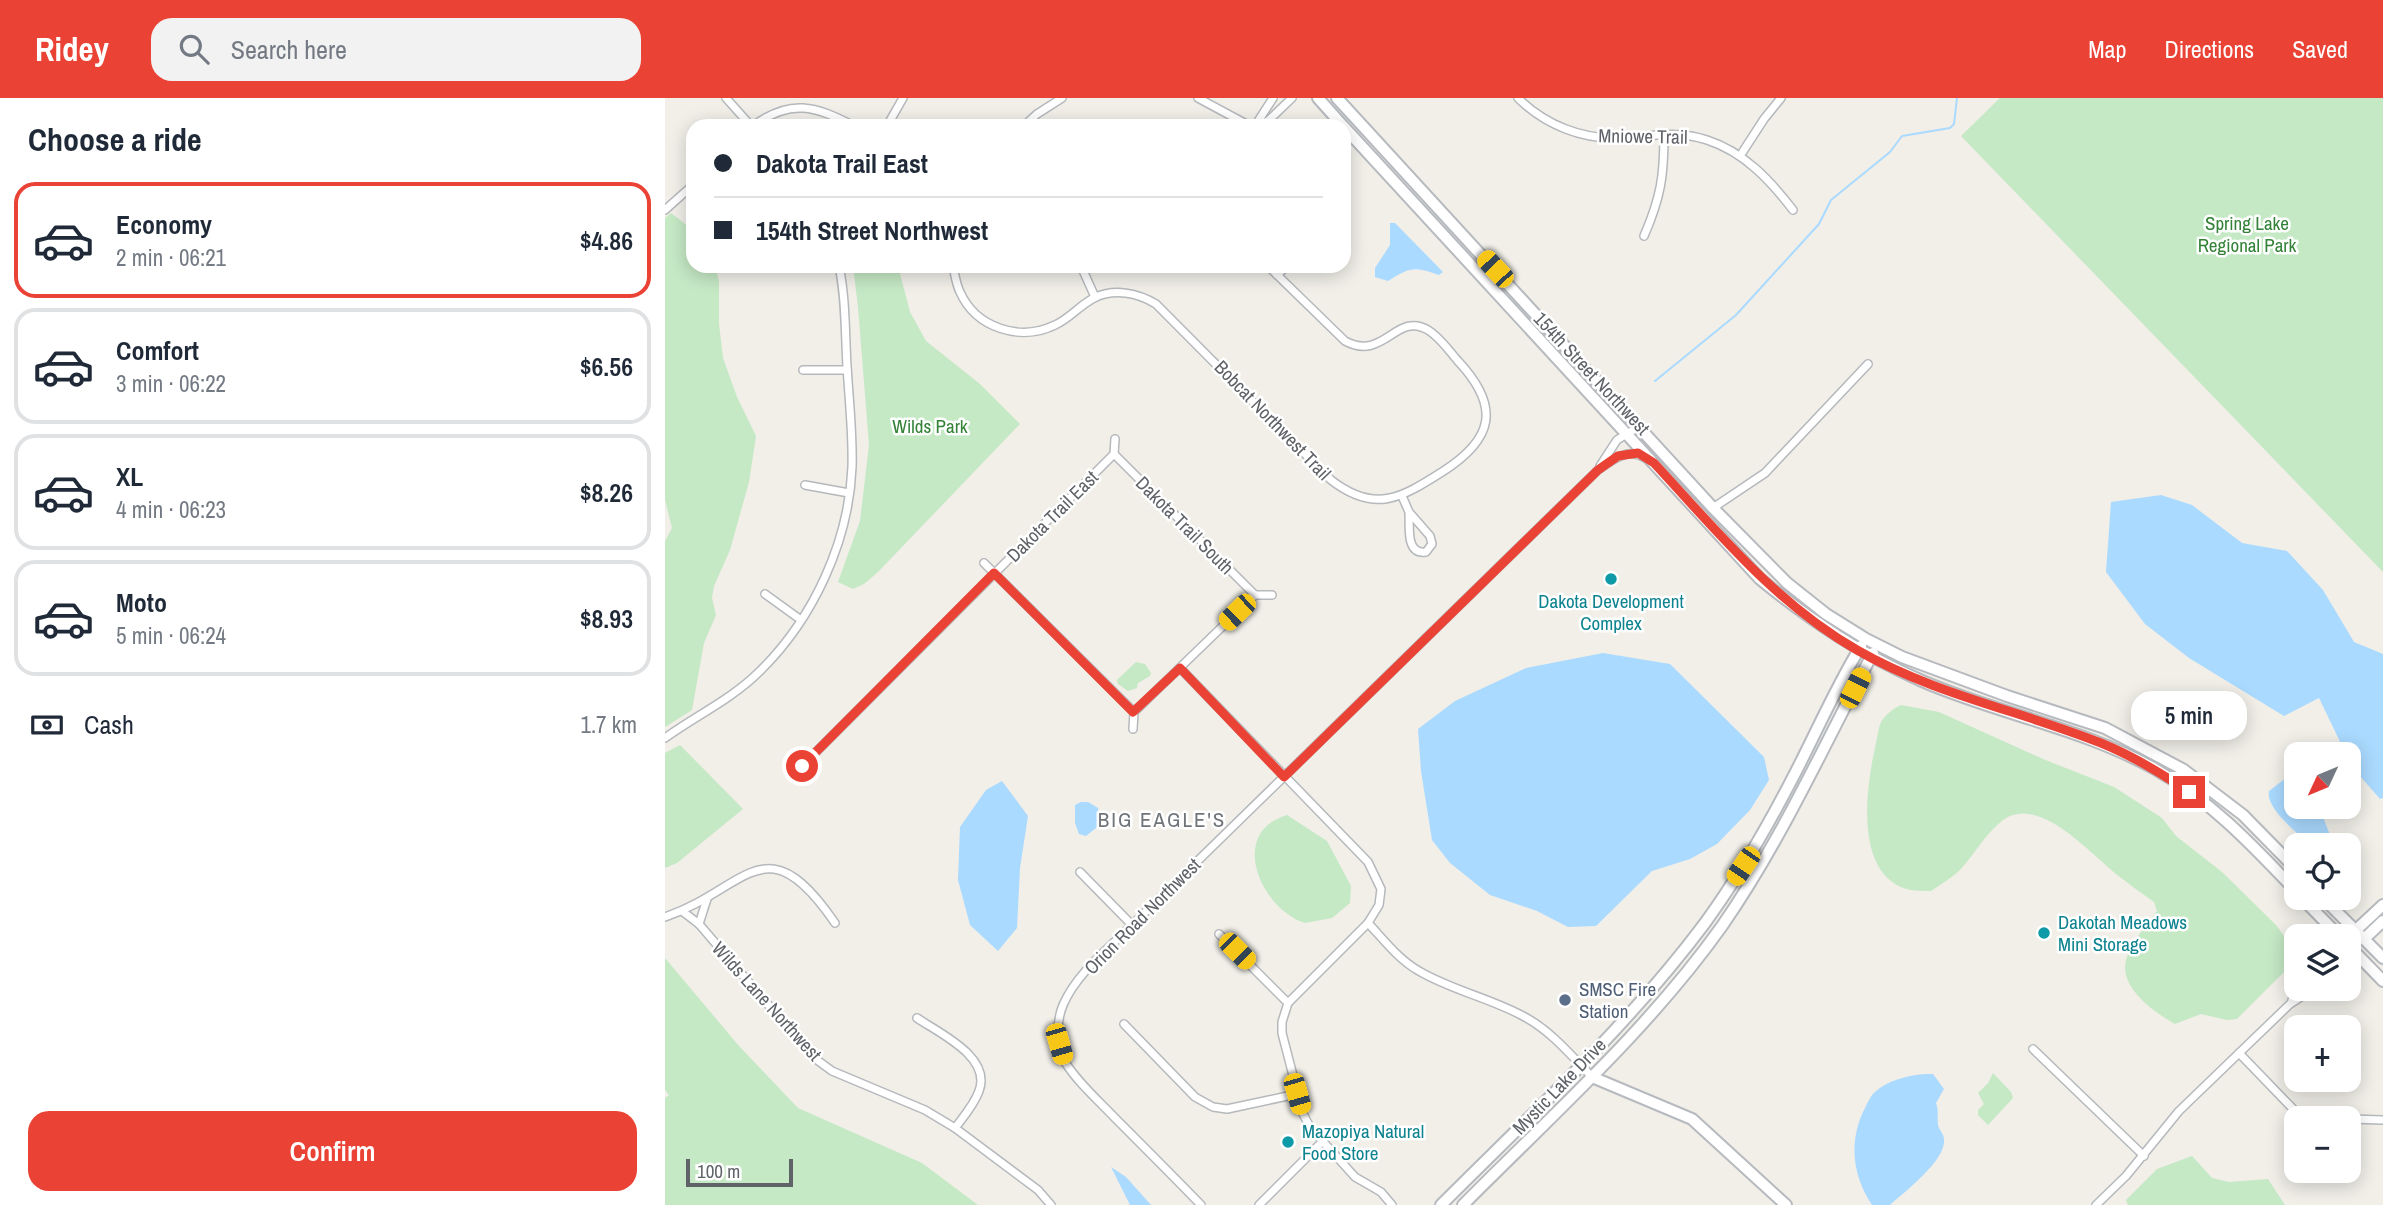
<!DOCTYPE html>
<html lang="en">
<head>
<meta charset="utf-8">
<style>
  :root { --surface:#fff; --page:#f2f2f3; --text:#1f2937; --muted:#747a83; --line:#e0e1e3; --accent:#ea4335 }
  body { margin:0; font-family:"Archivo Narrow",sans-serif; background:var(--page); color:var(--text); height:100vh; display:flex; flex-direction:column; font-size:26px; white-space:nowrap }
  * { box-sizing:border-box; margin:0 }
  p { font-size:23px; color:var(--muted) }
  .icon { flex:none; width:38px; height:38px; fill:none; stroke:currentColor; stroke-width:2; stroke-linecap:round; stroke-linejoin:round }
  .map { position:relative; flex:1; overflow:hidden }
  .panel { display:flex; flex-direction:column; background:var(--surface); width:665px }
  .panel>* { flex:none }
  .banner { position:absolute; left:21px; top:21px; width:665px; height:154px; border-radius:21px; box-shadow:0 4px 18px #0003; display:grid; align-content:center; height:154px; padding:0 28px; background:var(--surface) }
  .needle { width:46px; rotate:226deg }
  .controls { position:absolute; left:1619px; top:644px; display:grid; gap:14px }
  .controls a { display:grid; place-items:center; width:77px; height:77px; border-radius:14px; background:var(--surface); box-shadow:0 4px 18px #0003; font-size:35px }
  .scale { position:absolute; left:21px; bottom:18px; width:107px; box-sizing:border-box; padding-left:7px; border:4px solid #5f6368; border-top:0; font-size:19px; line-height:24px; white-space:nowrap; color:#5f6368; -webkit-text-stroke:5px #fff; paint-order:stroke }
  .end { position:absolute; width:32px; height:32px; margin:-16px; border:9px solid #ea4335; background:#fff; box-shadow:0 0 0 4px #fff }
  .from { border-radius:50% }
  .bubble { position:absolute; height:49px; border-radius:21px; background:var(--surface); box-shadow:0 4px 18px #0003; font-size:23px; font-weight:600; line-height:49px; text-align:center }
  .car { position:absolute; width:21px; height:42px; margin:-21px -10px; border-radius:9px; box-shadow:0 0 5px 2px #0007; background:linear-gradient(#f5c518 24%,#345 0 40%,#f5c518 0 76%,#345 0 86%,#f5c518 0) }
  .banner b { display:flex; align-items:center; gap:24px; height:66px; font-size:26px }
  .banner b+b { border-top:2px solid var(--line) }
  .banner i { width:18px; height:18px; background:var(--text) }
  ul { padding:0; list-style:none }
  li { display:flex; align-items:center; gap:21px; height:116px; margin:0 14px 10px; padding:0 14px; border:4px solid var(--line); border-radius:21px }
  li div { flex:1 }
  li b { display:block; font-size:26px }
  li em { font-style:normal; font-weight:600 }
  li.current { border-color:var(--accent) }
  li>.icon { width:63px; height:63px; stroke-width:1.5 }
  h2 { padding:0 28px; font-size:32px; line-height:84px }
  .pay { display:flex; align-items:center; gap:18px; height:77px; padding:0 28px; font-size:26px }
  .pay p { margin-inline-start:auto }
  .action { display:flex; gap:14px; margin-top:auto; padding:14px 28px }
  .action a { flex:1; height:80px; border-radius:21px; background:var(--accent); color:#fff; font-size:28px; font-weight:600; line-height:80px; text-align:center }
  header { display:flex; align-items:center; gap:42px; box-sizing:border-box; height:98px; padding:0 35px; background:var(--accent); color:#fff }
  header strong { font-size:33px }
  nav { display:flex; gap:38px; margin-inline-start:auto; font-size:24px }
  .search { width:490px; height:63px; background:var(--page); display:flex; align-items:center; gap:18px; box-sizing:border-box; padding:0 24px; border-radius:21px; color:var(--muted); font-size:26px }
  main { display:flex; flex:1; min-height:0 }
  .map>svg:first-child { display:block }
</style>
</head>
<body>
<header>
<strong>Ridey</strong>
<div class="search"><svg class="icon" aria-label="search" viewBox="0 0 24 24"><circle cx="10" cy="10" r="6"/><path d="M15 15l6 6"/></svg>Search here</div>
<nav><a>Map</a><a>Directions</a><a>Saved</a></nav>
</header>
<main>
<section class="panel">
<h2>Choose a ride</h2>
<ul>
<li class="current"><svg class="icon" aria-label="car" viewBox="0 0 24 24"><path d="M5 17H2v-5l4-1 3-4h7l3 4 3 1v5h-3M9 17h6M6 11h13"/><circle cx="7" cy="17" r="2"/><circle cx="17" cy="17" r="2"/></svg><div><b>Economy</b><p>2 min · 06:21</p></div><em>$4.86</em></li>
<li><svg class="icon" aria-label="car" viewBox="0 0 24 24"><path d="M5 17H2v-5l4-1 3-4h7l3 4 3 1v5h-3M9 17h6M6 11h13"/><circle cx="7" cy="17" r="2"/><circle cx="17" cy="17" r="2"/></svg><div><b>Comfort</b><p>3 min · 06:22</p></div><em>$6.56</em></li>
<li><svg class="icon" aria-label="car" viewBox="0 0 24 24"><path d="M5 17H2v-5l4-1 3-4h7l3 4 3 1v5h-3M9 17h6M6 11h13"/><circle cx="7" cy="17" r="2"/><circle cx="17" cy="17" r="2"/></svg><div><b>XL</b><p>4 min · 06:23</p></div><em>$8.26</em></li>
<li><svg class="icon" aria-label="car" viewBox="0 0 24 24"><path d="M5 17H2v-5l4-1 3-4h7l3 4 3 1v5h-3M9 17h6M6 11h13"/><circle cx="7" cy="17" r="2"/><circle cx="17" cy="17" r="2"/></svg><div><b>Moto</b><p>5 min · 06:24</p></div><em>$8.93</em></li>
</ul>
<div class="pay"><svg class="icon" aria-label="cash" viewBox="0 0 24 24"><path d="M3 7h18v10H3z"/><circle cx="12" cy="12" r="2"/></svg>Cash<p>1.7 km</p></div>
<div class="action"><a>Confirm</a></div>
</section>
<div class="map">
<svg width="1718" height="1107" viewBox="0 0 1718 1107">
  <rect width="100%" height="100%" fill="#f1efe8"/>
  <!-- green -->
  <g fill="#c5e8c5">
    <path d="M1335,0H1718V474L1296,38Z"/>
    <path d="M6,115L28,132V168H50L54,183V226L58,260L72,299L91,338L84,384L65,452L49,488L47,500L51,517L39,545L27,612L0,629V443L7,430L0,402V120Z"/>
    <path d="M188,168H233L245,214L261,243L315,286L355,326L212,475L199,486L188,491L173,484L195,423L204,347L193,209Z"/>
    <path d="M471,564L480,566L486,575L485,578L473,585L472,590L463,593L453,586L452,582Z"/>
    <path d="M1236,607L1274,614L1378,661L1449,689L1497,720L1511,738L1557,774L1611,827L1628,850L1625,868L1572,921L1562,922L1536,916L1510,926C1489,914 1451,888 1462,859C1467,843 1482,827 1492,813L1489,804C1478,796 1466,788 1455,779C1428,759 1375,695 1338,722C1321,735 1310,755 1296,771C1287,780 1276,786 1266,793C1251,793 1238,793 1226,783C1192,756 1202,686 1210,650C1212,642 1213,631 1216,624C1221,616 1229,610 1236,607Z"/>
    <path d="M15,647L78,711L12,765L0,770V655Z"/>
    <path d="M622,717L662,743L686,788L685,805L667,820L640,825C596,811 562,735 622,717Z"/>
    <path d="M0,860L74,948L133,1010L257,1065L313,1107H0V1000L4,997L0,992Z"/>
    <path d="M1328,975L1346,994L1348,1000L1323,1027L1313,1017V1012L1319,1006L1313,995L1323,985Z"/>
    <path d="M1527,1058L1547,1080L1564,1084L1603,1081L1620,1107H1463L1461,1102L1492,1071Z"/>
  </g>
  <!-- water -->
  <g fill="#aadaff">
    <path d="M725,125H730L778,174L774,177C749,168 745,169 723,183L710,179V170L725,147Z"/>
    <path d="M1496,397L1527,407L1577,445L1622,453L1658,492L1689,544L1718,556V700L1715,701L1688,670L1684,656H1681L1654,600L1619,618L1524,560L1480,526L1441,474L1446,404Z"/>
    <path d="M938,555L1005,566L1099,659L1104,682L1085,712L1052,746L1025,761L987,773L931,828L903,829L872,813L825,797L785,765L767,742L756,673L753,631L790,603L861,570Z"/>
    <path d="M1625,677L1631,678V709H1654L1665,737L1676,747H1645C1634,736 1600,710 1604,693Z"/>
    <path d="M337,683L363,718L355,770L352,830L333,853L305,827L293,782L295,729L321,692Z"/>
    <path d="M416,704H423L433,710L436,726L421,738L414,736L410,725V707Z"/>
    <path d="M1261,976H1268L1279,991L1271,1005C1274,1013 1272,1019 1273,1027C1274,1032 1279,1036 1279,1041C1282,1062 1239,1094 1225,1107H1207C1187,1077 1183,1041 1201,1008C1203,1004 1206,997 1210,994C1223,982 1244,977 1261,976Z"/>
    <path d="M446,1069L461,1079L486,1107H465Z"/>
  </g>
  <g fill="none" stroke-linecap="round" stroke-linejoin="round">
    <!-- stream -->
    <path stroke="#aadaff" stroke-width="2" d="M990,283L1071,217L1154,126L1166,102L1225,54L1237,38L1285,30L1289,26L1292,0"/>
    <!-- street casing -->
    <g stroke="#b5b8bc" stroke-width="10">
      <g id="street">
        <path d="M61,0L86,28"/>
        <path d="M533,0L585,28"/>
        <path d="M853,0C880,27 918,42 956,40C985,38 1013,32 1042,42C1079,54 1105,82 1128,112"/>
        <path d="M88,28C126,0 150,8 189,28"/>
        <path d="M222,28L238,0"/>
        <path d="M359,28L372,16L397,0"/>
        <path d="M590,28L608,0"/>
        <path d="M594,28L604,22L627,0"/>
        <path d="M1075,58L1099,21L1116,0"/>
        <path d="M0,112L28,87"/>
        <path d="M979,138C996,99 999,78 999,35"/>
        <path d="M288,168C290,177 291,186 295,194C311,230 355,244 390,227C404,221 415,207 429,200C449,190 473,195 491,206L666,382C710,416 736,400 777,374C829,341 836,309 793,263C784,253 775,239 763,232C731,213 719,264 680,243L603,168"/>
        <path d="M416,168L430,199"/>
        <path d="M612,177L622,168"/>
        <path d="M138,272H182"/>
        <path d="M449,356L590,497"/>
        <path d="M935,368L952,342L975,328"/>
        <path d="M140,387L184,395"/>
        <path d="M737,398L744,414L765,438L767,446L761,454C740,457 745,428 744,414"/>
        <path d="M1048,410L1100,375L1203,266"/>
        <path d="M319,465L469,614"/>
        <path d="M100,496L136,522"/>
        <path d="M590,497H607"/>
        <path d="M515,570L703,764L716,791L714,807L703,825L623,905L617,924V935L638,1016L645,1029L690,1079L716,1094L727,1107"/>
        <path d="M469,614L590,497"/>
        <path d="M468,631L469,614"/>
        <path d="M0,640C32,617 67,601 95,573C148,521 184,444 187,369C188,335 184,302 182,268C180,235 181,201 174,168"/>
        <path d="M137,668L449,356L450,341"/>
        <path d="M415,774L467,827"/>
        <path d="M17,813L34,826L148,959L167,973L260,1012L290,1030L373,1092L386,1107"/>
        <path d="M0,819C82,791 100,723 170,825"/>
        <path d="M703,825C719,842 734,862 754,873C786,892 825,900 858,918C885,932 906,957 927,979"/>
        <path d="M34,826L42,801"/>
        <path d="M554,836L623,905"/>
        <path d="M1627,902L1634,891"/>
        <path d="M252,920C274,935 327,959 314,993C309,1007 299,1018 290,1030"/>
        <path d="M459,926L530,999L548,1009L562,1011L632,996"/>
        <path d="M1368,951L1479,1058"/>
        <path d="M1574,955L1631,1014L1641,1018L1676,1020"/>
        <path d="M1684,1021L1718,1022"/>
        <path d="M536,1107C508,1078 479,1049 450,1020C433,1002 413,985 400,964C391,949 391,924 398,907C412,875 443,851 467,827L933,372C947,362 963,349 980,360"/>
        <path d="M594,1107L658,1043"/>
        <path d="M1431,1107L1461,1078L1514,1013L1625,906L1648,891"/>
      </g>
    </g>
    <!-- secondary casing -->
    <g stroke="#b6babf" stroke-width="14">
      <g id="secondary">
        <path d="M653,0L678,28"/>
        <path d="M672,0L1048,410L1122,485L1161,516L1201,541L1237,559L1342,598L1440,630L1519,672L1578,717L1631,771"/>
        <path d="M679,29L1095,481C1146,523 1196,556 1257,583C1333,616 1417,630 1490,671C1545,702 1588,748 1631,793"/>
        <path d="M1637,800L1674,838"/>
        <path d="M1658,800L1718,860"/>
        <path d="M1690,833L1718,807"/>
        <path d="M1699,841L1718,823"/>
        <path d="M1684,848L1718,883"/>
        <path d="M927,979L1027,1021L1121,1107"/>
        <path d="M776,1107C867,1016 963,928 1040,825C1072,781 1100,733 1125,685C1149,640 1169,592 1196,548"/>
        <path d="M798,1107C887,1017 983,932 1057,828C1116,743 1159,647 1208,555"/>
      </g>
    </g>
    <!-- street -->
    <use href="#street" stroke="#fff" stroke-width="7"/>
    <!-- secondary -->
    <use href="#secondary" stroke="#fff" stroke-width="10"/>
  </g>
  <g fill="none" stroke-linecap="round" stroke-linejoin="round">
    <!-- route -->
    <path stroke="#ea4335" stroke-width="9" d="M137,668L329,475L468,614L515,570L619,679L933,372L953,358L973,355L989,365C1053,434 1109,504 1192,552C1268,596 1356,613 1436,645C1468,658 1496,675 1524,694"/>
  </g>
  <!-- markers -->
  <g fill="#0f9aa8" stroke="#fff" stroke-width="2.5">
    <circle cx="946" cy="481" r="7"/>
    <circle cx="1379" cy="835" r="7"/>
    <circle cx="623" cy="1044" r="7"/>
  </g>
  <circle fill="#5c6f8a" stroke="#fff" stroke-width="2.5" cx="900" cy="902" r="7"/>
  <g text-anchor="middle" stroke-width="5" stroke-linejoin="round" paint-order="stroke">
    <!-- street labels -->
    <g font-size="19" fill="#5f6368" stroke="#fff">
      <text transform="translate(978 38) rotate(1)" y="7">Mniowe Trail</text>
      <text transform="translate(927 275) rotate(47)" y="7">154th Street Northwest</text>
      <text transform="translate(608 322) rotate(46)" y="7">Bobcat Northwest Trail</text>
      <text transform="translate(387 418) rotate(-45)" y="7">Dakota Trail East</text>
      <text transform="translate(520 427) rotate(45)" y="7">Dakota Trail South</text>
      <text transform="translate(477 818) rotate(-45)" y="7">Orion Road Northwest</text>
      <text transform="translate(102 903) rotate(48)" y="7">Wilds Lane Northwest</text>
      <text transform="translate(894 988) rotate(-46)" y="7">Mystic Lake Drive</text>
    </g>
    <!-- park labels -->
    <g font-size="19" fill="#348238" stroke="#fff">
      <text x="1582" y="132">Spring Lake<tspan x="1582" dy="22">Regional Park</tspan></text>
      <text x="265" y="335">Wilds Park</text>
    </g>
    <!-- culture labels -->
    <g font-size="19" fill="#0d838f" stroke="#fff" text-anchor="start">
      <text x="946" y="510" text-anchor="middle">Dakota Development<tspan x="946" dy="22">Complex</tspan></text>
      <text x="1393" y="831">Dakotah Meadows<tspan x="1393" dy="22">Mini Storage</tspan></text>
      <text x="637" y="1040">Mazopiya Natural<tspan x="637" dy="22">Food Store</tspan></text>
    </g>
    <!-- service labels -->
    <g font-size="19" fill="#4e5e75" stroke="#fff" text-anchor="start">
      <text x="914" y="898">SMSC Fire<tspan x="914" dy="22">Station</tspan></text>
    </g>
    <!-- neighbourhood labels -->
    <g font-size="21" letter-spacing="2" fill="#70757a" stroke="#fff">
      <text x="497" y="729">BIG EAGLE'S</text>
    </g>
  </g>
</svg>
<div class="controls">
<a><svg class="needle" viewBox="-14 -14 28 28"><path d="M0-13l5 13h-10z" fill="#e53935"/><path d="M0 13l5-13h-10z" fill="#747a83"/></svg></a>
<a><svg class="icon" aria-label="locate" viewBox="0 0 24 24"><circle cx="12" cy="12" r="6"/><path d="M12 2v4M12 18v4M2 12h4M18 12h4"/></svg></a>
<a><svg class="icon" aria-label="layers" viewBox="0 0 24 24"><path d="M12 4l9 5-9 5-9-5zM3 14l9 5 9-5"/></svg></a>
<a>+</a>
<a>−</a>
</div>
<div class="scale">100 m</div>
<i class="end from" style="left:137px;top:668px"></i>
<i class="end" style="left:1524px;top:694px"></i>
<div class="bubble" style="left:1466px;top:593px;width:116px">5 min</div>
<i class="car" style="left:830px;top:171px;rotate:317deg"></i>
<i class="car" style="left:572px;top:514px;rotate:226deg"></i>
<i class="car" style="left:1190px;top:590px;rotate:27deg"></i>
<i class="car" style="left:1078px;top:768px;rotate:214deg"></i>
<i class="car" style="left:572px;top:853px;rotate:135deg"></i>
<i class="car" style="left:394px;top:946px;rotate:164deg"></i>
<i class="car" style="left:632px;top:996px;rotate:164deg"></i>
<div class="banner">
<b><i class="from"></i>Dakota Trail East</b>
<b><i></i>154th Street Northwest</b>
</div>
</div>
</main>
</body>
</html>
